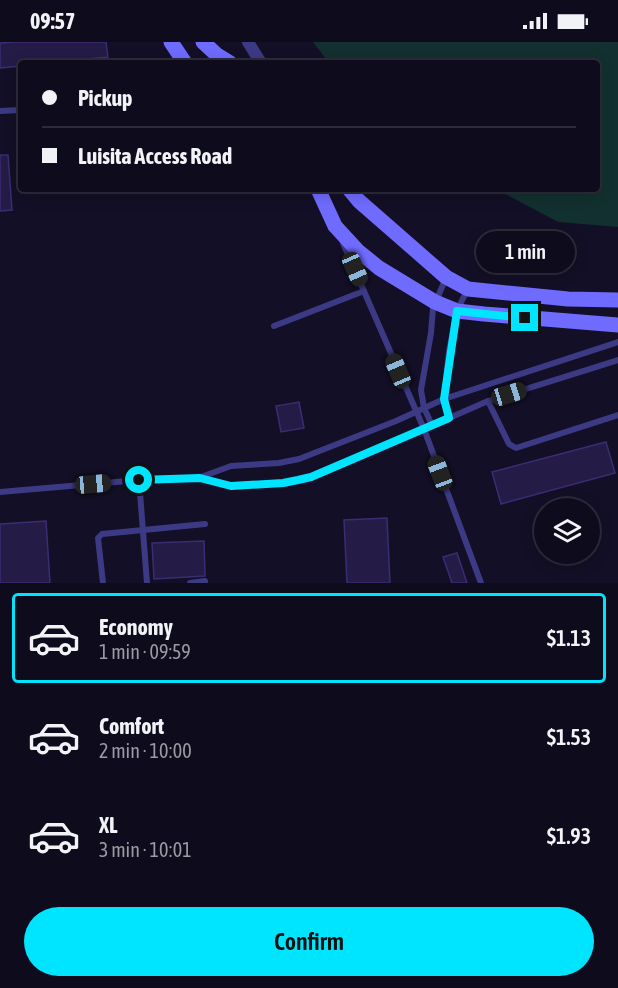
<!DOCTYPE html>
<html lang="en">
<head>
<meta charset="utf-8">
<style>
  :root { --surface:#0e0b1c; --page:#171425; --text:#f1f3f6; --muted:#9b9ba3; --line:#2e2b3b; --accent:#00e5ff }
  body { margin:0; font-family:"Asap Condensed",sans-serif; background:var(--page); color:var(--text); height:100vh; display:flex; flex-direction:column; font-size:22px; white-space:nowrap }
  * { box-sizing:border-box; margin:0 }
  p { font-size:20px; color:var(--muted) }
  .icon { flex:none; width:33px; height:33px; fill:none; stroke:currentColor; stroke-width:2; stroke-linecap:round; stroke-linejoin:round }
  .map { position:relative; height:541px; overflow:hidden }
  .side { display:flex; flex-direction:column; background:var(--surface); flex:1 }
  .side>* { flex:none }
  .guide { position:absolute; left:18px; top:18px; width:582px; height:132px; border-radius:6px; box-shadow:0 3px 15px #0003,0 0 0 2px var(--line); display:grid; align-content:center; height:132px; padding:0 24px; background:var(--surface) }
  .fabs { position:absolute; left:534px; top:456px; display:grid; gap:12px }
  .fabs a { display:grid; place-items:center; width:66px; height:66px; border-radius:50%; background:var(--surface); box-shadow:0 3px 15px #0003,0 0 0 2px var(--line); font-size:30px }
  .end { position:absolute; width:27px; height:27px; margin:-14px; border:8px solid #00e5ff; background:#111; box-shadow:0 0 0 3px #111 }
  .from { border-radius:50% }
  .bubble { position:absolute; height:42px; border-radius:21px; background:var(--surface); box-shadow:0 3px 15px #0003,0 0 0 2px var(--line); font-size:20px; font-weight:600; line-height:42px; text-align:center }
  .car { position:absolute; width:18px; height:36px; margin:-18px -9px; border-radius:8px; box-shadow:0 0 4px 2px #0007; background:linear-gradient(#222 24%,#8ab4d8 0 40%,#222 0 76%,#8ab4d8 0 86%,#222 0) }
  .guide b { display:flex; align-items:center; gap:21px; height:57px; font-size:22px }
  .guide b+b { border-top:2px solid var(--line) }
  .guide i { width:15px; height:15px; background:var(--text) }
  ul { padding:10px 0 0; list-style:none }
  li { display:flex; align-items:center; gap:18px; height:90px; margin:0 12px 9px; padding:0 12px; border:3px solid transparent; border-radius:6px }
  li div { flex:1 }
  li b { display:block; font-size:22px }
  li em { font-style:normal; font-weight:600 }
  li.selected { border-color:var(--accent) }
  li>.icon { width:54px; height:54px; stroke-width:1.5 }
  .cta { display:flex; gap:12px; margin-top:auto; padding:12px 24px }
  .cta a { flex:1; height:69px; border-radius:36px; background:var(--accent); color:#111; font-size:24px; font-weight:600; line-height:69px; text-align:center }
  .status { display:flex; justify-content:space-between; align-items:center; height:42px; padding:0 30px; background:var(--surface); direction:ltr }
  .status svg { height:16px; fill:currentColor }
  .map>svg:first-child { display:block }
</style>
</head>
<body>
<div class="status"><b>09:57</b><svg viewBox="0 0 49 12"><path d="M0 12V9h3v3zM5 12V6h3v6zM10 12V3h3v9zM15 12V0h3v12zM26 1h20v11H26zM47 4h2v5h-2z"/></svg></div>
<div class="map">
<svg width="618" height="541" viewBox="0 0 618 541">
  <rect width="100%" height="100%" fill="#130f26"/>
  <!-- green -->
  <path fill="#12302f" d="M313,0H618V185L558,180L496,147H597V21H329Z"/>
  <!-- building -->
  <g fill="#241b47" stroke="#3b2d73" stroke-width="1.5">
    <path d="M15,0H106L108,15L64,19V21H21V24L0,26V1Z"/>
    <path d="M0,113H8L12,168L0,169Z"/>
    <path d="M299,360L304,386L281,390L276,364Z"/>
    <path d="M606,400L615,431L501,462L492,430Z"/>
    <path d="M387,476L390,541H347L344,478Z"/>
    <path d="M46,479L50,541H0V482Z"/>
    <path d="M204,499L205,534L154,537L152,501Z"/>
    <path d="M457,511L467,541H452L443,515Z"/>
  </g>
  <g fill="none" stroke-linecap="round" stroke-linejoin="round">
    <!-- service -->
    <g stroke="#3d3a85" stroke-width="6">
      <path d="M0,69L21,68"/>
      <path d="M343,201L424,387L481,541"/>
      <path d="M274,284L364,249"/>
      <path d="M488,359L509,402L516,406L618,373"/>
      <path d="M449,376L444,357L449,309L457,269L467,248"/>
      <path d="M432,383L424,366L421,348L431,291L433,266L446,236"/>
      <path d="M201,435L231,424L279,421L299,417L396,379L444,357L618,300"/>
      <path d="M139,438L147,541"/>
      <path d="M0,450L139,438L200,436L231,444L283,441L299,438L311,435L376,408L488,359L618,318"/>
      <path d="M103,541L98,496L102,492L205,482"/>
      <path d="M190,541L205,539"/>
    </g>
    <!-- minor -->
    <path stroke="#3d3a85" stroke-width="12" d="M248,0L261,21"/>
    <!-- secondary -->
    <g stroke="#6f6bff" stroke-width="15">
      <path d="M171,0L185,21"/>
      <path d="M203,0L217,13L230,21"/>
      <path d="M318,147L335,184L358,209L379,226L435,260L457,269L484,272L618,283"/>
      <path d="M349,147L359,159L446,235L468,247L568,257L618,258"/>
    </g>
  </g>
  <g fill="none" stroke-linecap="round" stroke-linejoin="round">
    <!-- route -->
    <path stroke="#00e5ff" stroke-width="8" d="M139,438L200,436L231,444L283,441L298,438L311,435L449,376L444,357L457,269L525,276"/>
  </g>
</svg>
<div class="fabs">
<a><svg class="icon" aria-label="layers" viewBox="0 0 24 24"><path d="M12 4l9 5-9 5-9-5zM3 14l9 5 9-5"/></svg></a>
</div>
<i class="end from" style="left:139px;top:438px"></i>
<i class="end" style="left:525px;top:276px"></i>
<div class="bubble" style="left:476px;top:189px;width:99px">1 min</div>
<i class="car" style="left:355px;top:227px;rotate:156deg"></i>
<i class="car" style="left:398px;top:329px;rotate:337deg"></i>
<i class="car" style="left:509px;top:352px;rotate:73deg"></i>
<i class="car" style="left:440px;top:431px;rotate:339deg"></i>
<i class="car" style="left:93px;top:442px;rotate:85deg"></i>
<div class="guide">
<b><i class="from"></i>Pickup</b>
<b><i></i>Luisita Access Road</b>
</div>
</div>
<section class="side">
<ul>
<li class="selected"><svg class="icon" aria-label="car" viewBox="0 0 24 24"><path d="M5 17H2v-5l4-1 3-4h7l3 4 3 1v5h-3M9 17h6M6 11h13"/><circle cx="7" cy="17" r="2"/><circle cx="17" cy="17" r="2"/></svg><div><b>Economy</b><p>1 min · 09:59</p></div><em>$1.13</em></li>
<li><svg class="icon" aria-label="car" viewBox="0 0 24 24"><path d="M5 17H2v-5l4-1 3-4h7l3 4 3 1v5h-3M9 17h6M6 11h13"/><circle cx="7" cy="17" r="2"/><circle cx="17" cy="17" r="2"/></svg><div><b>Comfort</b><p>2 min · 10:00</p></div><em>$1.53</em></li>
<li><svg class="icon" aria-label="car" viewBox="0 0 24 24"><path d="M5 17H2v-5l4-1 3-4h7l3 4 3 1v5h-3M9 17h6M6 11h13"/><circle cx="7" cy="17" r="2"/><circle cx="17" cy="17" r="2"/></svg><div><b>XL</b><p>3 min · 10:01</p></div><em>$1.93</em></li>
</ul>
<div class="cta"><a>Confirm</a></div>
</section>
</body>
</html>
